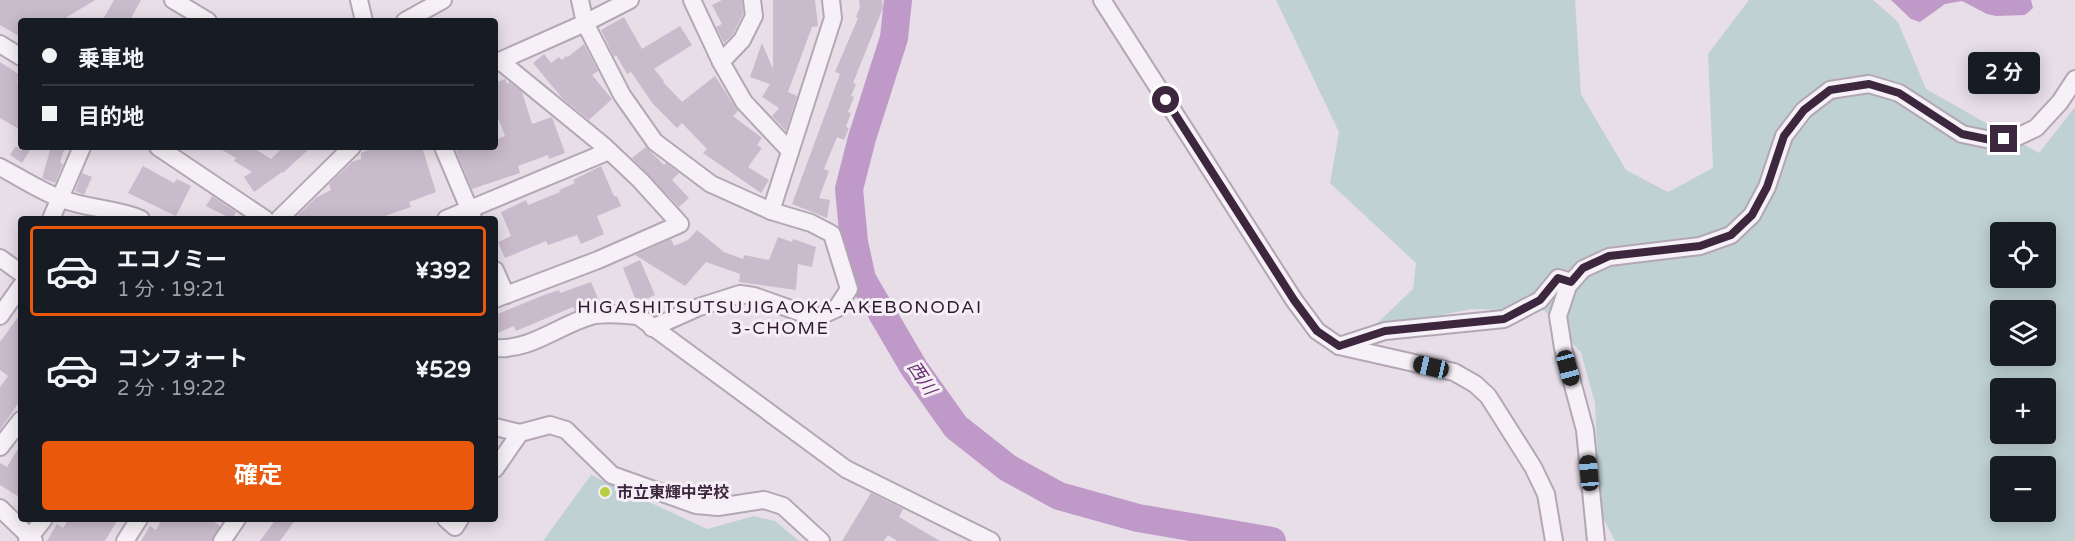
<!DOCTYPE html>
<html lang="ja">
<head>
<meta charset="utf-8">
<style>
  :root { --surface:#171b24; --page:#242831; --text:#f1f3f6; --muted:#9ea1a6; --line:#363941; --accent:#ea580c }
  body { margin:0; font-family:"Varela Round","Noto Sans JP",sans-serif; background:var(--page); color:var(--text); height:100vh; display:flex; flex-direction:column; font-size:22px; white-space:nowrap }
  * { box-sizing:border-box; margin:0 }
  p { font-size:20px; color:var(--muted) }
  .icon { flex:none; width:33px; height:33px; fill:none; stroke:currentColor; stroke-width:2; stroke-linecap:round; stroke-linejoin:round }
  .map { position:relative; flex:1; overflow:hidden }
  .side { position:absolute; left:18px; top:216px; width:480px; height:306px; display:flex; flex-direction:column; background:var(--surface); border-radius:6px; box-shadow:0 3px 15px #0003 }
  .side>* { flex:none }
  .banner { position:absolute; left:18px; top:18px; width:480px; height:132px; border-radius:6px; box-shadow:0 3px 15px #0003; display:grid; align-content:center; height:132px; padding:0 24px; background:var(--surface) }
  .controls { position:absolute; left:1990px; top:222px; display:grid; gap:12px }
  .controls a { display:grid; place-items:center; width:66px; height:66px; border-radius:6px; background:var(--surface); box-shadow:0 3px 15px #0003; font-size:30px }
  .end { position:absolute; width:27px; height:27px; margin:-14px; border:8px solid #3d273f; background:#fff; box-shadow:0 0 0 3px #fff }
  .from { border-radius:50% }
  .bubble { position:absolute; height:42px; border-radius:6px; background:var(--surface); box-shadow:0 3px 15px #0003; font-size:20px; font-weight:700; line-height:42px; text-align:center }
  .car { position:absolute; width:18px; height:36px; margin:-18px -9px; border-radius:8px; box-shadow:0 0 4px 2px #0007; background:linear-gradient(#222 24%,#8ab4d8 0 40%,#222 0 76%,#8ab4d8 0 86%,#222 0) }
  .banner b { display:flex; align-items:center; gap:21px; height:57px; font-size:22px }
  .banner b+b { border-top:2px solid var(--line) }
  .banner i { width:15px; height:15px; background:var(--text) }
  ul { padding:10px 0 0; list-style:none }
  li { display:flex; align-items:center; gap:18px; height:90px; margin:0 12px 9px; padding:0 12px; border:3px solid transparent; border-radius:6px }
  li div { flex:1 }
  li b { display:block; font-size:22px }
  li em { font-style:normal; font-weight:700 }
  li.on { border-color:var(--accent) }
  li>.icon { width:54px; height:54px; stroke-width:1.5 }
  .action { display:flex; gap:12px; margin-top:auto; padding:12px 24px }
  .action a { flex:1; height:69px; border-radius:6px; background:var(--accent); color:#fff; font-size:24px; font-weight:700; line-height:69px; text-align:center }
  .map>svg:first-child { display:block }
</style>
</head>
<body>
<div class="map">
<svg width="2075" height="541" viewBox="0 0 2075 541">
  <rect width="100%" height="100%" fill="#e7dee8"/>
  <!-- green -->
  <g fill="#bfd1d2" fill-rule="evenodd">
    <path d="M1276,0H1575L1581,94L1626,170L1668,192L1713,168L1708,54L1749,0H1873L1898,22L1926,89L2039,153L2075,107V541H1615L1600,512L1595,403L1581,353L1545,311L1472,309L1420,319L1365,335L1413,289L1416,263L1330,183L1339,132ZM2001,232H2046V278H2001ZM2001,310H2046V356H2001ZM2001,388H2046V434H2001ZM2001,466H2046V512H2001Z"/>
    <path d="M591,475L707,529L754,516L775,521L799,541H543Z"/>
  </g>
  <!-- water -->
  <path fill="#bf99c8" d="M1891,0H2031L2033,8L2025,15L1996,16L1987,14L1962,1L1945,4L1920,22L1911,19Z"/>
  <g fill="none" stroke-linecap="round" stroke-linejoin="round">
    <!-- river -->
    <path stroke="#bf99c8" stroke-width="28" d="M898,0L894,38L862,138L849,189L854,242L862,279L914,368L956,427L1008,468L1059,496L1138,518L1272,541"/>
  </g>
  <!-- building -->
  <g fill="#c9bbcb">
    <path d="M0,0H95L67,17L65,21H21V37L0,25Z"/>
    <path d="M114,0H141L130,20L125,17L122,21H102Z"/>
    <path d="M722,0H742L743,14L733,34L724,43L716,27L722,24L712,5Z"/>
    <path d="M773,0H815L818,26L812,27L788,92L797,96L786,131L772,116L779,108L762,97L770,84L750,77L762,43L773,69Z"/>
    <path d="M859,0H882L883,8L853,83L856,84L851,96L854,97L848,112L851,113L846,127L849,128L844,140L837,137L824,169L829,171L819,198L830,200L827,218L792,204L840,74L835,72L858,18L856,17L860,7Z"/>
    <path d="M624,17L642,49L680,26L692,45L654,69L664,81L663,82L682,102L715,76L738,111L733,116L762,138L757,145L762,148L748,167L769,180L761,193L703,153L707,149L682,123L677,128L653,104L631,72L627,74L616,55L614,57L601,30Z"/>
    <path d="M584,44L598,71L592,75L612,99L589,120L563,99L533,63L544,54L551,63L559,57L562,60L566,56L568,57Z"/>
    <path d="M0,62L20,75L17,81L21,84V130L0,118Z"/>
    <path d="M505,79L507,84L509,82L522,92L532,124L552,117L565,153L549,159L548,155L518,166L520,173L472,189L456,151L467,147H495V140L505,136L495,110V83Z"/>
    <path d="M15,147H32L22,163L10,155Z"/>
    <path d="M51,147H65L60,163L63,164L55,183L42,178Z"/>
    <path d="M217,147H252L271,159L283,147H311L283,173L282,172L254,192L244,177L252,172L234,161L236,158Z"/>
    <path d="M376,147H422L436,192L409,202L411,207L376,219H300L298,215L317,197L331,190L329,184L352,162L361,159V153Z"/>
    <path d="M646,147L664,165L666,163L679,173L672,180L689,198L679,207L632,158Z"/>
    <path d="M143,166L174,183L177,179L191,186L176,216L128,193Z"/>
    <path d="M601,166L614,196H617L621,206L597,216L604,234L581,244L577,235L548,245L546,241L505,258L498,242L511,236L501,212L526,200L528,205L560,192L559,190L575,183L573,180Z"/>
    <path d="M82,173L92,177L84,195L75,191Z"/>
    <path d="M212,196L236,212L232,219L206,206Z"/>
    <path d="M697,230L724,252L743,259L744,255L769,260L778,237L792,242L793,239L816,247L812,267L798,264L796,290L739,282L740,274L706,262L685,286L635,255L671,239L674,246L688,240Z"/>
    <path d="M640,260L655,295L637,303L623,268Z"/>
    <path d="M591,282L599,301L575,311L573,307L516,331L514,326L495,334V315L544,295L559,290L560,293Z"/>
    <path d="M21,313V399L0,430V387L8,376L0,370V342Z"/>
    <path d="M21,444V498L0,485V463L7,467Z"/>
    <path d="M871,493L903,509L899,517L940,541H897L888,535L884,541H842Z"/>
    <path d="M69,519H118L105,541H47L57,524L63,528Z"/>
    <path d="M162,519H210L220,526L212,541H141L150,526L156,530Z"/>
    <path d="M276,519H296L280,541H260Z"/>
  </g>
  <g fill="none" stroke-linecap="round" stroke-linejoin="round">
    <!-- minor casing -->
    <g stroke="#b4a7b5" stroke-width="20">
      <g id="minor">
        <path d="M173,0L208,21"/>
        <path d="M359,0L364,21"/>
        <path d="M580,0L585,23L622,95L655,142L711,184L771,211L811,223L832,234L849,289L836,309L816,318L754,296L740,294L699,307L652,328"/>
        <path d="M692,0L721,62L744,102L790,151"/>
        <path d="M1102,0L1294,300L1317,331L1339,346L1454,372L1475,384L1488,396L1533,467L1546,494L1554,541"/>
        <path d="M405,21L443,0"/>
        <path d="M0,44L21,57"/>
        <path d="M721,62L742,40L754,16L752,0"/>
        <path d="M495,63L585,23L630,0"/>
        <path d="M158,147L265,219"/>
        <path d="M443,147L473,218"/>
        <path d="M0,167C19,177 39,190 59,198C86,209 115,208 141,219"/>
        <path d="M771,211L833,18L831,0"/>
        <path d="M51,219L82,147"/>
        <path d="M279,219L352,147"/>
        <path d="M446,219L609,151"/>
        <path d="M0,258L21,273"/>
        <path d="M495,270L506,295"/>
        <path d="M495,299L598,260L680,224L640,180L604,146L500,61"/>
        <path d="M0,316L21,286"/>
        <path d="M1339,346L1385,331L1504,319L1540,300L1558,278L1571,282"/>
        <path d="M495,348C530,351 559,325 591,316C606,312 624,315 638,316L846,469L991,541"/>
        <path d="M495,427L520,433L550,425L566,430L612,475L696,505L718,507L764,500L783,506L821,541"/>
        <path d="M0,447L21,420"/>
        <path d="M495,469L520,433"/>
        <path d="M0,508L34,541"/>
        <path d="M446,519L455,527L460,519"/>
        <path d="M27,541L44,519"/>
        <path d="M125,541L139,519"/>
        <path d="M222,541L237,519"/>
        <path d="M1596,541L1585,430L1563,348L1558,316L1568,286L1583,269L1609,257L1700,246L1731,235L1752,215L1767,187L1784,136L1804,110L1830,90L1869,84L1899,93L1962,134L1991,140L2017,137L2036,128L2060,102L2075,79"/>
      </g>
    </g>
    <!-- minor -->
    <use href="#minor" stroke="#f6f1f6" stroke-width="16"/>
  </g>
  <g fill="none" stroke-linecap="round" stroke-linejoin="round">
    <!-- route -->
    <path stroke="#3d273f" stroke-width="8" d="M1166,100L1294,300L1317,331L1339,346L1385,331L1504,319L1540,300L1558,278L1571,282L1583,268L1609,256L1700,246L1731,235L1752,215L1767,187L1784,136L1804,110L1830,90L1869,84L1899,93L1962,134L1991,140L2004,139"/>
  </g>
  <!-- markers -->
  <circle fill="#bace42" stroke="#f5eef5" stroke-width="2" cx="605" cy="492" r="6"/>
  <g text-anchor="middle" stroke-width="6" stroke-linejoin="round" paint-order="stroke">
    <!-- poi labels -->
    <g font-size="16" font-weight="bold" fill="#3d273f" stroke="#f5eef5" text-anchor="start">
      <text x="617" y="498">市立東輝中学校</text>
    </g>
    <!-- neighbourhood labels -->
    <g font-size="18" letter-spacing="1.5" fill="#2f1a30" stroke="#f5eef5">
      <text x="780" y="313">HIGASHITSUTSUJIGAOKA-AKEBONODAI<tspan x="780" dy="21">3-CHOME</tspan></text>
    </g>
    <!-- water labels -->
    <g font-size="18" font-style="italic" fill="#693173" stroke="#f5eef5">
      <text transform="translate(922 378) rotate(56)" y="6">西川</text>
    </g>
  </g>
</svg>
<div class="controls">
<a><svg class="icon" aria-label="locate" viewBox="0 0 24 24"><circle cx="12" cy="12" r="6"/><path d="M12 2v4M12 18v4M2 12h4M18 12h4"/></svg></a>
<a><svg class="icon" aria-label="layers" viewBox="0 0 24 24"><path d="M12 4l9 5-9 5-9-5zM3 14l9 5 9-5"/></svg></a>
<a>+</a>
<a>−</a>
</div>
<i class="end from" style="left:1166px;top:100px"></i>
<i class="end" style="left:2004px;top:139px"></i>
<div class="bubble" style="left:1968px;top:52px;width:72px">2 分</div>
<i class="car" style="left:1431px;top:367px;rotate:283deg"></i>
<i class="car" style="left:1568px;top:368px;rotate:165deg"></i>
<i class="car" style="left:1589px;top:473px;rotate:355deg"></i>
<div class="banner">
<b><i class="from"></i>乗車地</b>
<b><i></i>目的地</b>
</div>
<section class="side">
<ul>
<li class="on"><svg class="icon" aria-label="car" viewBox="0 0 24 24"><path d="M5 17H2v-5l4-1 3-4h7l3 4 3 1v5h-3M9 17h6M6 11h13"/><circle cx="7" cy="17" r="2"/><circle cx="17" cy="17" r="2"/></svg><div><b>エコノミー</b><p>1 分 · 19:21</p></div><em>¥392</em></li>
<li><svg class="icon" aria-label="car" viewBox="0 0 24 24"><path d="M5 17H2v-5l4-1 3-4h7l3 4 3 1v5h-3M9 17h6M6 11h13"/><circle cx="7" cy="17" r="2"/><circle cx="17" cy="17" r="2"/></svg><div><b>コンフォート</b><p>2 分 · 19:22</p></div><em>¥529</em></li>
</ul>
<div class="action"><a>確定</a></div>
</section>
</div>
</body>
</html>
